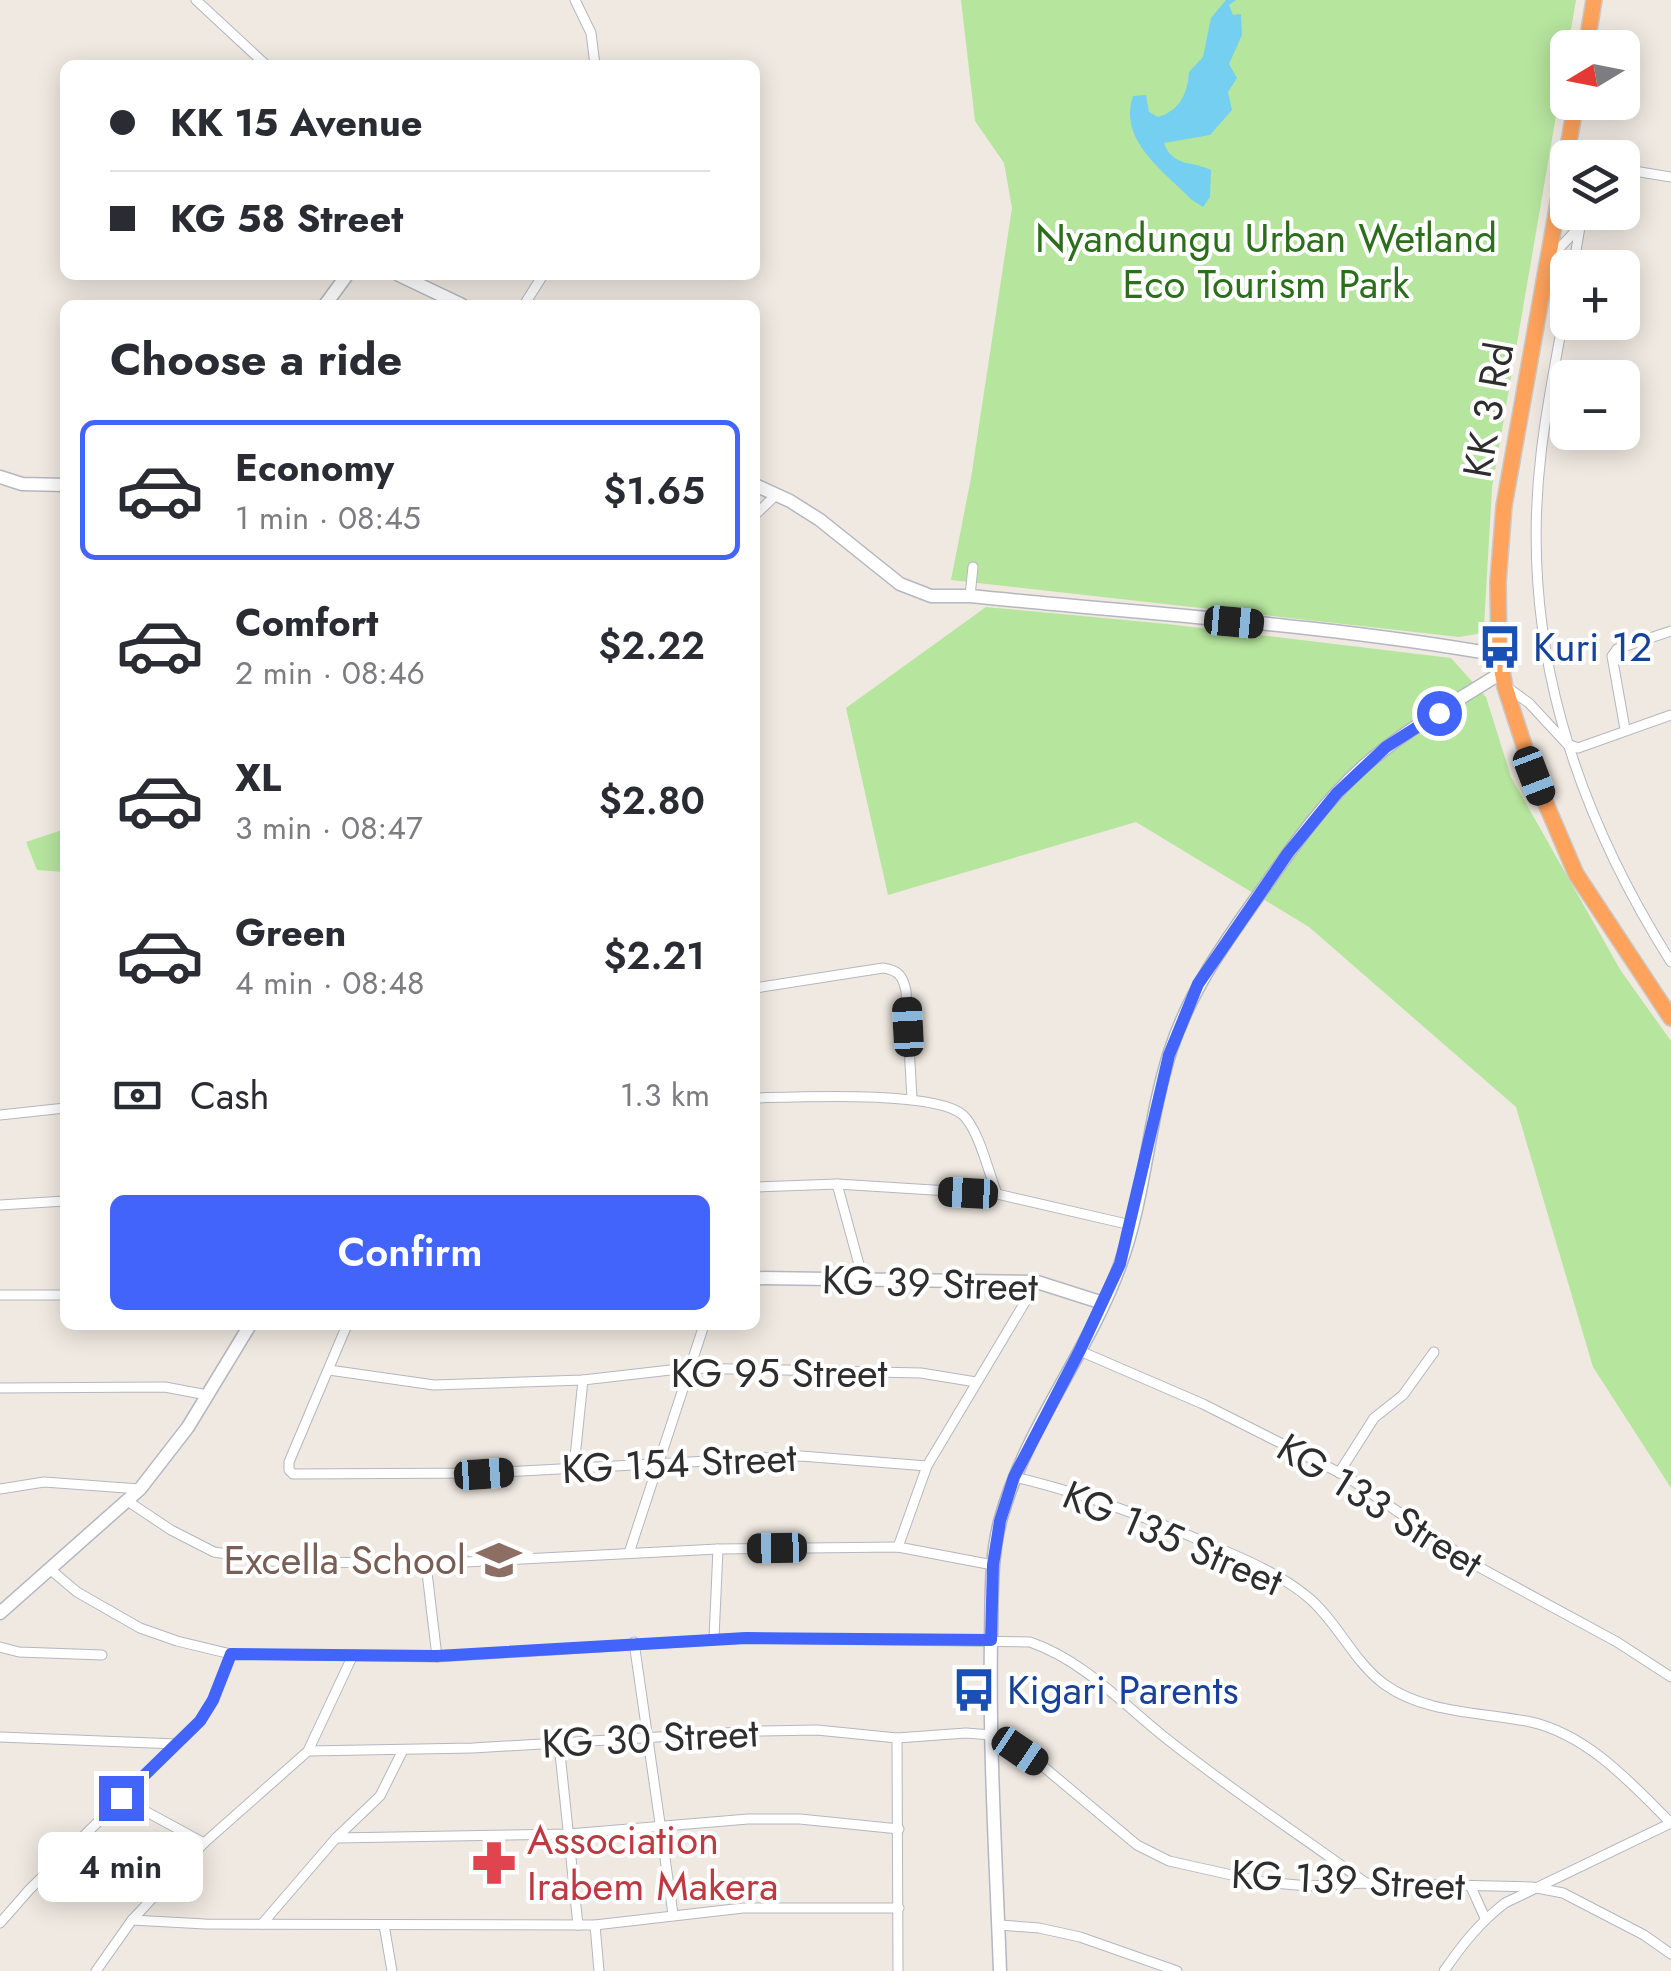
<!DOCTYPE html>
<html lang="en">
<head>
<meta charset="utf-8">
<style>
  :root { --surface:#fff; --page:#f7f7f7; --text:#2b2b33; --muted:#7c7c81; --line:#e1e1e2; --accent:#4264fb }
  body { margin:0; font-family:Jost,sans-serif; background:var(--page); color:var(--text); height:100vh; display:flex; flex-direction:column; font-size:38px; white-space:nowrap }
  * { box-sizing:border-box; margin:0 }
  p { font-size:32px; color:var(--muted) }
  .icon { flex:none; width:55px; height:55px; fill:none; stroke:currentColor; stroke-width:2; stroke-linecap:round; stroke-linejoin:round }
  .map { position:relative; flex:1; overflow:hidden }
  .details { position:absolute; left:60px; top:300px; width:700px; height:1030px; display:flex; flex-direction:column; background:var(--surface); border-radius:15px; box-shadow:0 5px 25px #0003 }
  .details>* { flex:none }
  .hud { position:absolute; left:60px; top:60px; width:700px; height:220px; border-radius:15px; box-shadow:0 5px 25px #0003; display:grid; align-content:center; height:220px; padding:0 50px; background:var(--surface) }
  .needle { width:65px; rotate:260deg }
  .controls { position:absolute; left:1550px; top:30px; display:grid; gap:20px }
  .controls a { display:grid; place-items:center; width:90px; height:90px; border-radius:15px; background:var(--surface); box-shadow:0 5px 25px #0003; font-size:50px }
  .end { position:absolute; width:45px; height:45px; margin:-22px; border:12px solid #4264fb; background:#fff; box-shadow:0 0 0 5px #fff }
  .from { border-radius:50% }
  .bubble { position:absolute; height:70px; border-radius:15px; background:var(--surface); box-shadow:0 5px 25px #0003; font-size:32px; font-weight:600; line-height:70px; text-align:center }
  .car { position:absolute; width:30px; height:60px; margin:-30px -15px; border-radius:12px; box-shadow:0 0 8px 2px #0007; background:linear-gradient(#222 24%,#8ab4d8 0 40%,#222 0 76%,#8ab4d8 0 86%,#222 0) }
  .hud b { display:flex; align-items:center; gap:35px; height:95px; font-size:38px }
  .hud b+b { border-top:2px solid var(--line) }
  .hud i { width:25px; height:25px; background:var(--text) }
  ul { padding:0; list-style:none }
  li { display:flex; align-items:center; gap:30px; height:140px; margin:0 20px 15px; padding:0 30px; border:5px solid transparent; border-radius:15px }
  li div { flex:1 }
  li b { display:block; font-size:38px }
  li em { font-style:normal; font-weight:600 }
  li.current { border-color:var(--accent) }
  li>.icon { width:90px; height:90px; stroke-width:1.5 }
  h2 { padding:0 50px; font-size:45px; line-height:120px }
  .pay { display:flex; align-items:center; gap:25px; height:110px; padding:0 50px; font-size:38px }
  .pay p { margin-inline-start:auto }
  .cta { display:flex; gap:20px; margin-top:auto; padding:20px 50px }
  .cta a { flex:1; height:115px; border-radius:15px; background:var(--accent); color:#fff; font-size:40px; font-weight:600; line-height:115px; text-align:center }
  .map>svg:first-child { display:block }
</style>
</head>
<body>
<div class="map">
<svg width="1671" height="1971" viewBox="0 0 1671 1971">
  <rect width="100%" height="100%" fill="#efe9e1"/>
  <!-- green -->
  <g fill="#b6e59e">
    <path d="M961,0H1576L1492,488L1484,626L1477,634L1459,637L951,580L971,478L1012,208L1004,163L975,121Z"/>
    <path d="M986,607L1167,624L1451,658L1486,697L1511,777L1621,971L1671,1041V1488L1593,1367L1516,1107L1309,927L1136,822L888,895L846,708Z"/>
    <path d="M65,829V872L37,870L26,842Z"/>
  </g>
  <!-- water -->
  <path fill="#75cff0" d="M1226,0H1236L1229,5L1233,15L1241,14L1242,35L1229,64L1237,78L1228,92L1232,110L1210,135L1164,143C1172,167 1193,161 1211,170L1210,197L1203,207L1192,200C1164,171 1118,141 1133,96L1146,95L1149,112L1158,117C1180,111 1188,92 1189,72L1203,57L1211,18Z"/>
  <g fill="none" stroke-linecap="round" stroke-linejoin="round">
    <!-- street casing -->
    <g stroke="#b4b7c1" stroke-width="11">
      <g id="street">
        <path d="M196,0L266,65"/>
        <path d="M575,0L591,33L595,65"/>
        <path d="M1622,169L1671,177"/>
        <path d="M1552,256L1581,225L1583,212"/>
        <path d="M1573,268L1580,227"/>
        <path d="M1568,295C1558,348 1547,401 1541,454C1519,639 1573,807 1671,962"/>
        <path d="M524,305L543,275"/>
        <path d="M755,515L776,495"/>
        <path d="M970,596L973,567"/>
        <path d="M1508,688L1529,703L1567,744L1578,748L1671,715"/>
        <path d="M1625,729L1612,656L1617,649L1671,631"/>
        <path d="M755,988L883,968C898,970 903,976 906,991L912,1099"/>
        <path d="M755,1098C795,1097 935,1090 963,1115C979,1130 989,1174 997,1194"/>
        <path d="M0,1115L65,1108"/>
        <path d="M837,1184L863,1279"/>
        <path d="M755,1187L837,1184L997,1194L1131,1225"/>
        <path d="M0,1205L65,1201"/>
        <path d="M0,1295H65"/>
        <path d="M347,1325L289,1462V1470L293,1474L484,1473L801,1456L927,1466"/>
        <path d="M1080,1351L1203,1404L1346,1476L1477,1566L1617,1642L1671,1677"/>
        <path d="M329,1370L434,1385L583,1380L688,1368L921,1373L976,1382"/>
        <path d="M0,1388L165,1387L207,1395"/>
        <path d="M574,1467L583,1380"/>
        <path d="M1339,1473L1374,1418L1403,1395L1434,1352"/>
        <path d="M1014,1477C1079,1492 1141,1515 1202,1541C1239,1557 1278,1572 1309,1598C1338,1623 1354,1662 1384,1684C1425,1714 1483,1712 1531,1722C1588,1735 1631,1783 1671,1823L1505,1903C1479,1923 1462,1945 1444,1971"/>
        <path d="M0,1489L44,1482L140,1489"/>
        <path d="M129,1502L171,1530L214,1552L270,1561L426,1564L718,1549L898,1547L993,1565"/>
        <path d="M898,1547L927,1466L1037,1282"/>
        <path d="M629,1553L704,1325"/>
        <path d="M426,1564L437,1657"/>
        <path d="M51,1570L77,1592L140,1628L177,1641L231,1654L437,1657L746,1638L1030,1642C1083,1660 1124,1705 1167,1739C1231,1790 1300,1835 1366,1883"/>
        <path d="M714,1638L718,1549"/>
        <path d="M634,1642L673,1914"/>
        <path d="M0,1647L19,1652L102,1655"/>
        <path d="M0,1737L177,1744"/>
        <path d="M897,1738L898,1971"/>
        <path d="M559,1744L578,1925"/>
        <path d="M308,1751L473,1748L758,1731L817,1730L897,1738L966,1733L991,1735L1045,1768L1137,1845L1169,1861L1263,1882L1309,1886L1366,1883L1532,1887L1563,1893L1644,1935L1671,1954"/>
        <path d="M121,1798L204,1843"/>
        <path d="M336,1838L569,1834L748,1819H800L899,1829"/>
        <path d="M1471,1887L1485,1918"/>
        <path d="M132,1920L205,1924L595,1925L743,1908H899"/>
        <path d="M0,1923L29,1890L200,1721L213,1700L231,1654"/>
        <path d="M262,1924L336,1838L380,1796L403,1750"/>
        <path d="M384,1925L392,1971"/>
        <path d="M595,1925L599,1971"/>
        <path d="M1000,1925L1039,1928L1080,1937L1177,1971"/>
        <path d="M96,1971L132,1920L204,1843L308,1751L353,1655"/>
      </g>
    </g>
    <!-- secondary casing -->
    <g stroke="#b4b7c1" stroke-width="15">
      <g id="secondary">
        <path d="M399,275L462,305"/>
        <path d="M325,305L347,275"/>
        <path d="M0,477L22,484L65,485"/>
        <path d="M755,485L790,501L820,520L900,584L931,596H970C1146,614 1324,624 1499,655"/>
        <path d="M755,1278L1037,1282L1103,1303"/>
        <path d="M0,1613L140,1489L188,1427L250,1325"/>
        <path d="M1000,1971C996,1861 989,1749 991,1638C992,1599 990,1557 1001,1518C1026,1428 1088,1353 1120,1265C1145,1197 1148,1121 1170,1052C1190,990 1226,941 1263,889C1293,846 1325,801 1364,766C1405,730 1455,702 1501,673"/>
      </g>
    </g>
    <!-- highway casing -->
    <g stroke="#c9c9c9" stroke-width="18">
      <g id="highway">
        <path d="M1586,48L1594,0"/>
        <path d="M1576,102L1504,506L1498,582L1499,655L1505,687L1534,776L1576,874L1671,1018"/>
      </g>
    </g>
    <!-- street -->
    <use href="#street" stroke="#fff" stroke-width="9"/>
    <!-- secondary -->
    <use href="#secondary" stroke="#fff" stroke-width="12"/>
    <!-- highway -->
    <use href="#highway" stroke="#ffa35c" stroke-width="15"/>
  </g>
  <g fill="none" stroke-linecap="round" stroke-linejoin="round">
    <!-- route -->
    <path stroke="#4264fb" stroke-width="12" d="M121,1798L200,1721L213,1700L231,1654L437,1656L746,1638L991,1640L993,1565L1000,1521L1014,1477L1080,1350L1120,1264L1169,1055L1198,984L1288,853L1337,793L1386,747L1439,713"/>
  </g>
  <!-- icons -->
  <defs>
    <g id="bus-bare" transform="scale(3.45)"><path d="M-5-6H5V4H4V6H2V4H-2V6H-4V4H-5ZM-3.5-4V0h7V-4ZM-3.5 1.2v1.5H-2V1.2ZM2 1.2v1.5H3.5V1.2Z" fill="#1a4fb4" stroke="#fff" stroke-width="2.5" paint-order="stroke"/></g>
    <g id="school-bare" transform="scale(3.45)"><path d="M0-5L7-2L0 1L-7-2ZM-4 1L0 2.5L4 1V4Q0 6-4 4Z" fill="#8d6e63" stroke="#fff" stroke-width="2.5" paint-order="stroke"/></g>
    <g id="pharmacy-bare" transform="scale(3.45)"><path d="M-2-6h4v4h4v4h-4v4h-4v-4h-4v-4h4Z" fill="#e0444e" stroke="#fff" stroke-width="2.5" paint-order="stroke"/></g>
  </defs>
  <g fill-rule="evenodd">
    <use href="#bus-bare" x="1500" y="647"/>
    <use href="#school-bare" x="499" y="1560"/>
    <use href="#bus-bare" x="974" y="1690"/>
    <use href="#pharmacy-bare" x="494" y="1863"/>
  </g>
  <g text-anchor="middle" stroke-width="8" stroke-linejoin="round" paint-order="stroke">
    <!-- park labels -->
    <g font-size="40" fill="#2c6e1b" stroke="#fff">
      <text x="1266" y="252">Nyandungu Urban Wetland<tspan x="1266" dy="46">Eco Tourism Park</tspan></text>
    </g>
    <!-- street labels -->
    <g font-size="40" fill="#2e2e2e" stroke="#fff">
      <text transform="translate(1488 410) rotate(-80)" y="14">KK 3 Rd</text>
      <text transform="translate(930 1283) rotate(2)" y="14">KG 39 Street</text>
      <text x="779" y="1387">KG 95 Street</text>
      <text transform="translate(679 1463) rotate(-3)" y="14">KG 154 Street</text>
      <text transform="translate(1380 1505) rotate(32)" y="14">KG 133 Street</text>
      <text transform="translate(1173 1538) rotate(23)" y="14">KG 135 Street</text>
      <text transform="translate(650 1738) rotate(-3)" y="14">KG 30 Street</text>
      <text transform="translate(1348 1880) rotate(3)" y="14">KG 139 Street</text>
    </g>
    <!-- transit labels -->
    <g font-size="40" fill="#164399" stroke="#fff" text-anchor="start">
      <text x="1533" y="661">Kuri 12</text>
      <text x="1007" y="1704">Kigari Parents</text>
    </g>
    <!-- education labels -->
    <g font-size="40" fill="#785e54" stroke="#fff" text-anchor="end">
      <text x="466" y="1574">Excella School</text>
    </g>
    <!-- health labels -->
    <g font-size="40" fill="#be3a42" stroke="#fff" text-anchor="start">
      <text x="527" y="1854">Association<tspan x="527" dy="46">Irabem Makera</tspan></text>
    </g>
  </g>
</svg>
<div class="controls">
<a><svg class="needle" viewBox="-14 -14 28 28"><path d="M0-13l5 13h-10z" fill="#e53935"/><path d="M0 13l5-13h-10z" fill="#7c7c81"/></svg></a>
<a><svg class="icon" aria-label="layers" viewBox="0 0 24 24"><path d="M12 4l9 5-9 5-9-5zM3 14l9 5 9-5"/></svg></a>
<a>+</a>
<a>−</a>
</div>
<i class="end from" style="left:1439px;top:713px"></i>
<i class="end" style="left:121px;top:1798px"></i>
<div class="bubble" style="left:38px;top:1832px;width:165px">4 min</div>
<i class="car" style="left:1234px;top:622px;rotate:95deg"></i>
<i class="car" style="left:1534px;top:776px;rotate:159deg"></i>
<i class="car" style="left:908px;top:1027px;rotate:357deg"></i>
<i class="car" style="left:968px;top:1193px;rotate:273deg"></i>
<i class="car" style="left:484px;top:1474px;rotate:86deg"></i>
<i class="car" style="left:777px;top:1548px;rotate:269deg"></i>
<i class="car" style="left:1020px;top:1751px;rotate:124deg"></i>
<div class="hud">
<b><i class="from"></i>KK 15 Avenue</b>
<b><i></i>KG 58 Street</b>
</div>
<section class="details">
<h2>Choose a ride</h2>
<ul>
<li class="current"><svg class="icon" aria-label="car" viewBox="0 0 24 24"><path d="M5 17H2v-5l4-1 3-4h7l3 4 3 1v5h-3M9 17h6M6 11h13"/><circle cx="7" cy="17" r="2"/><circle cx="17" cy="17" r="2"/></svg><div><b>Economy</b><p>1 min · 08:45</p></div><em>$1.65</em></li>
<li><svg class="icon" aria-label="car" viewBox="0 0 24 24"><path d="M5 17H2v-5l4-1 3-4h7l3 4 3 1v5h-3M9 17h6M6 11h13"/><circle cx="7" cy="17" r="2"/><circle cx="17" cy="17" r="2"/></svg><div><b>Comfort</b><p>2 min · 08:46</p></div><em>$2.22</em></li>
<li><svg class="icon" aria-label="car" viewBox="0 0 24 24"><path d="M5 17H2v-5l4-1 3-4h7l3 4 3 1v5h-3M9 17h6M6 11h13"/><circle cx="7" cy="17" r="2"/><circle cx="17" cy="17" r="2"/></svg><div><b>XL</b><p>3 min · 08:47</p></div><em>$2.80</em></li>
<li><svg class="icon" aria-label="car" viewBox="0 0 24 24"><path d="M5 17H2v-5l4-1 3-4h7l3 4 3 1v5h-3M9 17h6M6 11h13"/><circle cx="7" cy="17" r="2"/><circle cx="17" cy="17" r="2"/></svg><div><b>Green</b><p>4 min · 08:48</p></div><em>$2.21</em></li>
</ul>
<div class="pay"><svg class="icon" aria-label="cash" viewBox="0 0 24 24"><path d="M3 7h18v10H3z"/><circle cx="12" cy="12" r="2"/></svg>Cash<p>1.3 km</p></div>
<div class="cta"><a>Confirm</a></div>
</section>
</div>
</body>
</html>
